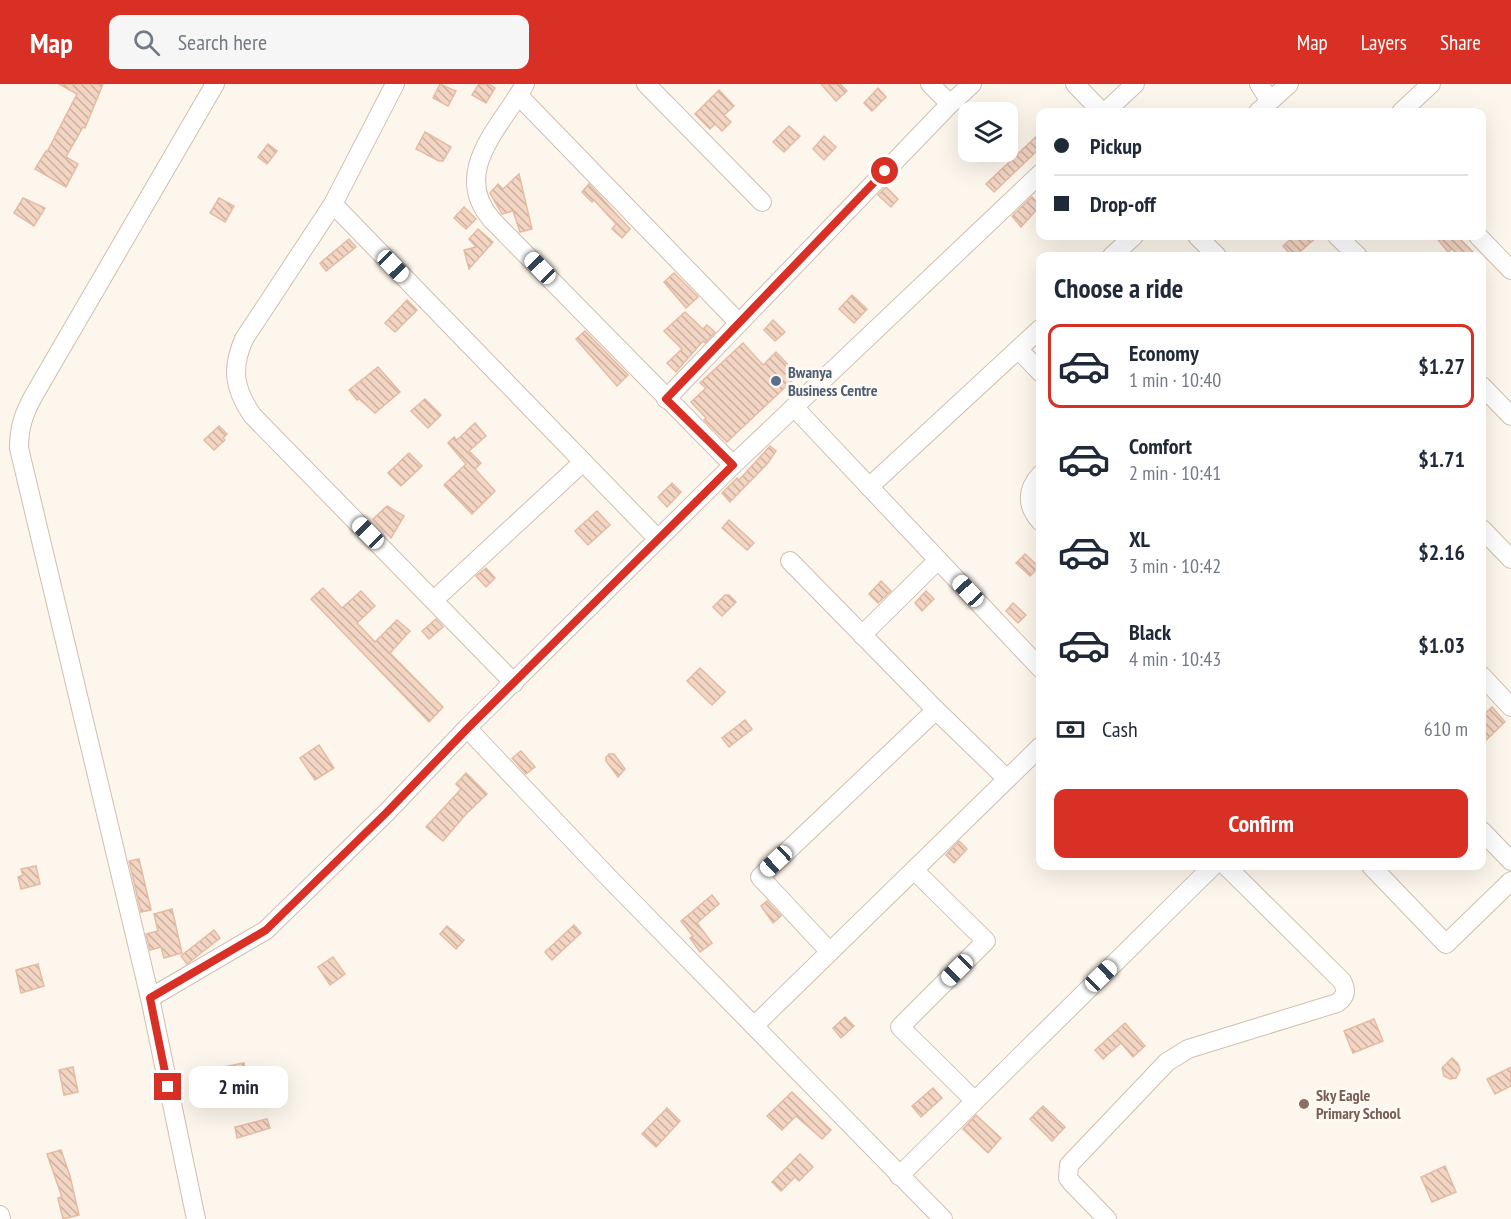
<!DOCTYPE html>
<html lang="en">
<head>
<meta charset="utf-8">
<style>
  :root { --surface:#fff; --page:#f6f6f7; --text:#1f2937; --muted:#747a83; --line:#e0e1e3; --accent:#d93025 }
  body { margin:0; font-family:"PT Sans Narrow",sans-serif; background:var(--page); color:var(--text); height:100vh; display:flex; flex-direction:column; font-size:22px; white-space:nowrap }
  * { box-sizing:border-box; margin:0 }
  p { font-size:20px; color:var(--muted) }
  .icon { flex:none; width:33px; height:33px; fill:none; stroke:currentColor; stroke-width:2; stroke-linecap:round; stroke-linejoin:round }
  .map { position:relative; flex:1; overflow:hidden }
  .panel { position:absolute; left:1036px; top:168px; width:450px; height:618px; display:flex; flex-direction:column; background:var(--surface); border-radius:12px; box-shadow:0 6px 24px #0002 }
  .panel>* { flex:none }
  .hud { position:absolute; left:1036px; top:24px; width:450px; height:132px; border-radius:12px; box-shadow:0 6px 24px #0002; display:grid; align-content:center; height:132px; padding:0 18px; background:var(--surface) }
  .controls { position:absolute; left:958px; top:18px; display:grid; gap:12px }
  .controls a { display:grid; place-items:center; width:60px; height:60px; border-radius:12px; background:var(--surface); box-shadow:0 6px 24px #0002; font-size:30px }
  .end { position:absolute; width:27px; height:27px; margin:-14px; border:8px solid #d93025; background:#fff; box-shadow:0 0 0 3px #fff }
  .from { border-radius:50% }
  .bubble { position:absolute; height:42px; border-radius:12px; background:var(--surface); box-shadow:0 6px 24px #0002; font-size:20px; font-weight:800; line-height:42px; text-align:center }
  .car { position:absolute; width:18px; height:36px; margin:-18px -9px; border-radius:8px; box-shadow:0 0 4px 2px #0007; background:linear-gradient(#fff 24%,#345 0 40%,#fff 0 76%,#345 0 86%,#fff 0) }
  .hud b { display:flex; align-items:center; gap:21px; height:57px; font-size:22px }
  .hud b+b { border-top:2px solid var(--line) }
  .hud i { width:15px; height:15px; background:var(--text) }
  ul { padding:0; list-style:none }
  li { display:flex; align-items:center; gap:18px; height:84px; margin:0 12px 9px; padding:0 6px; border:3px solid transparent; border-radius:12px }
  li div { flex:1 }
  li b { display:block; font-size:22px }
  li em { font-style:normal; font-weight:800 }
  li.selected { border-color:var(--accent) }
  li>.icon { width:54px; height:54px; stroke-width:1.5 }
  h2 { padding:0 18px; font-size:27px; line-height:72px }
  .pay { display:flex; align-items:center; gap:15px; height:66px; padding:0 18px; font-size:22px }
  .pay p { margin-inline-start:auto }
  .primary-button { display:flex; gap:12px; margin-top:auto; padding:12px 18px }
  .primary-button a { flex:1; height:69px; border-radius:12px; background:var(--accent); color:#fff; font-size:24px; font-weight:800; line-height:69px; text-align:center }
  header { display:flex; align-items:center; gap:36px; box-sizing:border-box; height:84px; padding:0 30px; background:var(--accent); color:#fff }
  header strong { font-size:28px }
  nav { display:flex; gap:33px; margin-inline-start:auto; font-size:21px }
  .search { width:420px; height:54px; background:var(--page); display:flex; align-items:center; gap:15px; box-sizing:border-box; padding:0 21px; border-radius:12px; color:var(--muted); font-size:22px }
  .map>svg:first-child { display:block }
</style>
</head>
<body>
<header>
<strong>Map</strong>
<div class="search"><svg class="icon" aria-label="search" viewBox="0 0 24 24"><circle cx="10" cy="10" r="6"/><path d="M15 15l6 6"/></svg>Search here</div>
<nav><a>Map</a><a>Layers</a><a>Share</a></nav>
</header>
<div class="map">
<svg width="1511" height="1135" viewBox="0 0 1511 1135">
  <defs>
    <pattern id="building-back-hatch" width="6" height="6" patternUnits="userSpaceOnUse" patternTransform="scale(1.5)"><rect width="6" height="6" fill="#f3d5c3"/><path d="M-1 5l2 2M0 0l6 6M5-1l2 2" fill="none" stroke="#cab0a1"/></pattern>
  </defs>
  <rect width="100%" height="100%" fill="#fdf6ec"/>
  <!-- building -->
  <g fill="url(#building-back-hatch)" stroke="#e6bba3" stroke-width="1.5">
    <path d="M59,0H103L85,44L83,43L66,73L78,80L66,103L35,85L46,67L47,68L77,10Z"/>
    <path d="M440,0L456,7L448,22L433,14Z"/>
    <path d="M479,0H489L495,4L486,19L472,11Z"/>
    <path d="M821,0H840L847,7L836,17Z"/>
    <path d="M878,4L886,13L872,27L864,19Z"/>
    <path d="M719,6L734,22L724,31L731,38L722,47L715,40L710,45L695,30Z"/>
    <path d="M789,42L800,52L784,68L773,58Z"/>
    <path d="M425,48L451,63L443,77H439L416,65Z"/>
    <path d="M1041,48V63L994,108L986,100Z"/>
    <path d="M824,52L836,63L824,76L813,65Z"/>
    <path d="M268,60L277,67L267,80L258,73Z"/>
    <path d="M519,90L532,145L520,148L513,127L502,130L490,109L498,100L503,105Z"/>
    <path d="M589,100L630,145L622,154L612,145L616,140L594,116L592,118L582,108Z"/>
    <path d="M886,103L898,115L891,123L878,111Z"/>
    <path d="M1032,113L1040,122L1021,143L1012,132Z"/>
    <path d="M23,114L45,124L34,142L14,129Z"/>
    <path d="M219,114L234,122L225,138L210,129Z"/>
    <path d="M464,123L476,135L466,145L454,134Z"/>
    <path d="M478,145L493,158L469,185L464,166L476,163L469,155Z"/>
    <path d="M1294,152H1318L1295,172H1292L1283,162Z"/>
    <path d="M1435,152H1457L1477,172H1460L1452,165L1448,168Z"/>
    <path d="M349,155L356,163L326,187L320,179Z"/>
    <path d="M674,189L698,213L686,224L664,198Z"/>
    <path d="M852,211L867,225L854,239L839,225Z"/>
    <path d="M407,216L417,226L395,248L385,239Z"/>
    <path d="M685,228L703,245L707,241L715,248L705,259L703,257L676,288L667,279L682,265L664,247Z"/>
    <path d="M773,236L785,248L775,257L764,246Z"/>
    <path d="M585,247L628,291L617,302L576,255Z"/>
    <path d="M743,259L763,281L776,268L798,291L727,358L704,336L706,334L691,318L706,304L700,299Z"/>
    <path d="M378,283L400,308L375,329L359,315L357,316L349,306Z"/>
    <path d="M425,315L441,331L428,344L411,327Z"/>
    <path d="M475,339L486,352L469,367L481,379L475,385L495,407L472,430L444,401L466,380L448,359L454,353L457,356Z"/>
    <path d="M219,342L227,350L223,354L225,356L214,366L204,356Z"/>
    <path d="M770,362L776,367L768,379L730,418L722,409L737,394L739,396Z"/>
    <path d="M409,369L422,382L401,402L388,389Z"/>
    <path d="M672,399L681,408L667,423L658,413Z"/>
    <path d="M387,422L404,432L391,454L373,435Z"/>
    <path d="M597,427L610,441L588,461L575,447Z"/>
    <path d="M729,436L754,459L747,466L722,444Z"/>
    <path d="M1025,470L1039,483L1030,492L1016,479Z"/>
    <path d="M486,484L495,494L486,503L476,492Z"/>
    <path d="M881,497L891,507L878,519L869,510Z"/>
    <path d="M323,504L342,524L361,507L375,522L357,539L375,558L397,536L410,547L390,569L443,623L429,638L311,515Z"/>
    <path d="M926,507L934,515L922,527L915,519Z"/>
    <path d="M725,511H729L736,518L722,532L713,523Z"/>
    <path d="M1013,519L1026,531L1018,539L1006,527Z"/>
    <path d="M436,535L443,543L429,555L422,547Z"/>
    <path d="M700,584L725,608L712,621L687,597Z"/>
    <path d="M1492,623L1505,638L1482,660V632Z"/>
    <path d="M745,636L752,645L729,663L722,654Z"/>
    <path d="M319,661L334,684L315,696L300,674Z"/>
    <path d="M521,667L535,683L526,690L512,674Z"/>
    <path d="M609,670H614L625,685L618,693L606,677V673Z"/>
    <path d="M466,689L487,710L466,730L443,757L426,743L461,705L456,700Z"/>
    <path d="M959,757L967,765L954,779L946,771Z"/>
    <path d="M139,775L151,826L141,828L129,777Z"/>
    <path d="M36,782L40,800L21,805L18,793L23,791L21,785Z"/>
    <path d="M712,811L719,820L697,839L712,859L700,868L690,854L693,852L681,837Z"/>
    <path d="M767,817L781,832L773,839L761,822Z"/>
    <path d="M172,825L182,869L164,874L161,863L150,866L146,850L158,847L154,830Z"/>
    <path d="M574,841L581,849L552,876L545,868Z"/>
    <path d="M447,842L464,856L456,865L440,850Z"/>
    <path d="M214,846L220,854L187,880L181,872Z"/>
    <path d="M333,873L345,890L330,901L318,883Z"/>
    <path d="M38,880L44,902L21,909L16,886Z"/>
    <path d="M845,933L854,942L841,954L833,944Z"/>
    <path d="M1374,935L1383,957L1353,969L1344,947Z"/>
    <path d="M1125,939L1145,962L1133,973L1121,959L1103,975L1095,966Z"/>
    <path d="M1452,974L1458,980L1460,986L1456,994L1450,995L1444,992L1442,984Z"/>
    <path d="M244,979L247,995L228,1000L223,983Z"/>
    <path d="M73,983L78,1008L64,1011L59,986Z"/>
    <path d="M1511,983V1002L1495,1010L1487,995Z"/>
    <path d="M933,1004L942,1014L921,1033L912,1022Z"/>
    <path d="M792,1008L831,1046L822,1055L796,1032L782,1046L767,1032Z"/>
    <path d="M1043,1022L1065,1043L1052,1057L1030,1035Z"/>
    <path d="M667,1024L680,1037L656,1063L642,1050Z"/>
    <path d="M976,1031L1001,1054L988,1069L963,1045Z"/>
    <path d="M267,1035L270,1044L237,1054L235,1043Z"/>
    <path d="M61,1066L70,1092L79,1131L63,1135L58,1114L62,1113L47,1070Z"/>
    <path d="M800,1070L813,1083L799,1097L795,1093L781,1107L772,1098Z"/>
    <path d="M1445,1082L1456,1108L1432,1118L1421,1093Z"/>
  </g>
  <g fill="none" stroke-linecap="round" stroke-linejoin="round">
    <!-- minor casing -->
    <g stroke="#d1beb0" stroke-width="20">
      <g id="minor">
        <path d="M395,0L333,120L244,255C231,285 234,304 252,331L514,599"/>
        <path d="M525,0C501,43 450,88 492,136L733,381"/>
        <path d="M646,0L762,118"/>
        <path d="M930,0L950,20"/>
        <path d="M1075,0L1102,28"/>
        <path d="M1259,0L1270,17"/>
        <path d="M519,12L739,239"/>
        <path d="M1105,28L1135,0"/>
        <path d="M1258,28L1289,0"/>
        <path d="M1401,28L1431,0"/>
        <path d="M333,120L658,455"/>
        <path d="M1197,152L1217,172"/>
        <path d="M1337,152L1358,172"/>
        <path d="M1478,152L1511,186"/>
        <path d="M1112,172L1134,152"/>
        <path d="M1019,266L1041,289"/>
        <path d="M1482,302L1511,332"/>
        <path d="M666,315L950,20L972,0"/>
        <path d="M794,323L1041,585"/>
        <path d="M1041,390C1026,406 1026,422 1041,438"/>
        <path d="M869,403L1041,244"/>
        <path d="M1482,445L1511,475"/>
        <path d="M790,477L936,626"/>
        <path d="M434,516L583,378"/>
        <path d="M862,551L938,476"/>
        <path d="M1482,592L1511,623"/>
        <path d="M467,644L609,794L943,1135"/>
        <path d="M1482,747L1511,777"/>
        <path d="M1371,782L1446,860L1511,797"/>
        <path d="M914,786L986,857L900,943L975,1017"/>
        <path d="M830,868L760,793L936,626L1007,695"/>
        <path d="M150,914L266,846L387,728L467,644L733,381L1041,89"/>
        <path d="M754,942L1041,662"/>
        <path d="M899,1092L1213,782"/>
        <path d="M0,1131L1,1135"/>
        <path d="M196,1135L150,914L19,364C19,343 24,329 34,311L215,0"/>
        <path d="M1107,1135L1072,1099L1068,1094L1069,1081L1167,978L1188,965L1337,919C1346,913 1347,906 1342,897L1226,782"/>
      </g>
    </g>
    <!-- minor -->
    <use href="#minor" stroke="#fff" stroke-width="18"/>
  </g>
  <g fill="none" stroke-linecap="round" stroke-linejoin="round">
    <!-- route -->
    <path stroke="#d93025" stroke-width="8" d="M168,1003L150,914L266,846L387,728L468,644L733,381L666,315L885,87"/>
  </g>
  <!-- markers -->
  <circle fill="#5c6f8a" stroke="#fffaf3" stroke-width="2" cx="776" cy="297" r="6"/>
  <circle fill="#8d6e63" stroke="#fffaf3" stroke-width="2" cx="1304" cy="1020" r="6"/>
  <g text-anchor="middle" stroke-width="6" stroke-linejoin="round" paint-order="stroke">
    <!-- service labels -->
    <g font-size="16" font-weight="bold" fill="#4e5e75" stroke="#fffaf3" text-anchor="start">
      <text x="788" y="294">Bwanya<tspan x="788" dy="18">Business Centre</tspan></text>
    </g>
    <!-- education labels -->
    <g font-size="16" font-weight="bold" fill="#785e54" stroke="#fffaf3" text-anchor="start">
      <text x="1316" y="1017">Sky Eagle<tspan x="1316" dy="18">Primary School</tspan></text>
    </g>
  </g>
</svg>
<div class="controls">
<a><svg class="icon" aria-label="layers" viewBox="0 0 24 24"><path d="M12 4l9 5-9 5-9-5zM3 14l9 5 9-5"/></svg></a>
</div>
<i class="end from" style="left:885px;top:87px"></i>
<i class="end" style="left:168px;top:1003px"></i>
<div class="bubble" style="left:189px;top:982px;width:99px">2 min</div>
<i class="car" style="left:393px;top:182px;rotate:136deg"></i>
<i class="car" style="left:540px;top:184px;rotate:316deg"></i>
<i class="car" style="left:368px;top:449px;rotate:315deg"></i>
<i class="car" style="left:968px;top:507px;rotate:317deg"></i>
<i class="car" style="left:776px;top:777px;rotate:227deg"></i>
<i class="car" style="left:957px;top:886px;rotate:225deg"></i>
<i class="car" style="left:1101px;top:892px;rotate:46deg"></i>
<div class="hud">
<b><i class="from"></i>Pickup</b>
<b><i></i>Drop-off</b>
</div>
<section class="panel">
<h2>Choose a ride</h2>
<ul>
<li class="selected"><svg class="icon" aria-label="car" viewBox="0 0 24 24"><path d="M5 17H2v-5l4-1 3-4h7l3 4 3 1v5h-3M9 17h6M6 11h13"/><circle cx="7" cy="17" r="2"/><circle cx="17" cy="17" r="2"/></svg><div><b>Economy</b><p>1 min · 10:40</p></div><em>$1.27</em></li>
<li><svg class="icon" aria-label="car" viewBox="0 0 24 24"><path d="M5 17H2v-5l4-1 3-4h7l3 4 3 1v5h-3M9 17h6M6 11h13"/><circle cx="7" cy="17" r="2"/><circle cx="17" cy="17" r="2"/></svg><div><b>Comfort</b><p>2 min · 10:41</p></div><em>$1.71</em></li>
<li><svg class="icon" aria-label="car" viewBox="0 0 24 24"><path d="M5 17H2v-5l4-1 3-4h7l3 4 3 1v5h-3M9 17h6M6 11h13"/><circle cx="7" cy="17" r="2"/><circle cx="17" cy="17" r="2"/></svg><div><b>XL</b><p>3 min · 10:42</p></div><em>$2.16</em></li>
<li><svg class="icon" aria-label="car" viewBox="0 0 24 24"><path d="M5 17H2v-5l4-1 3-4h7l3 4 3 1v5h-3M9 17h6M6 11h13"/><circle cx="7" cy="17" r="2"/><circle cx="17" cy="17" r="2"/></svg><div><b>Black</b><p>4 min · 10:43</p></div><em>$1.03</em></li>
</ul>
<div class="pay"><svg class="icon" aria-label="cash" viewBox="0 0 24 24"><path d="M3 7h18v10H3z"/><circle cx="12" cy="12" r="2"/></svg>Cash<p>610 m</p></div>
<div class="primary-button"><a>Confirm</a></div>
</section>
</div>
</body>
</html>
